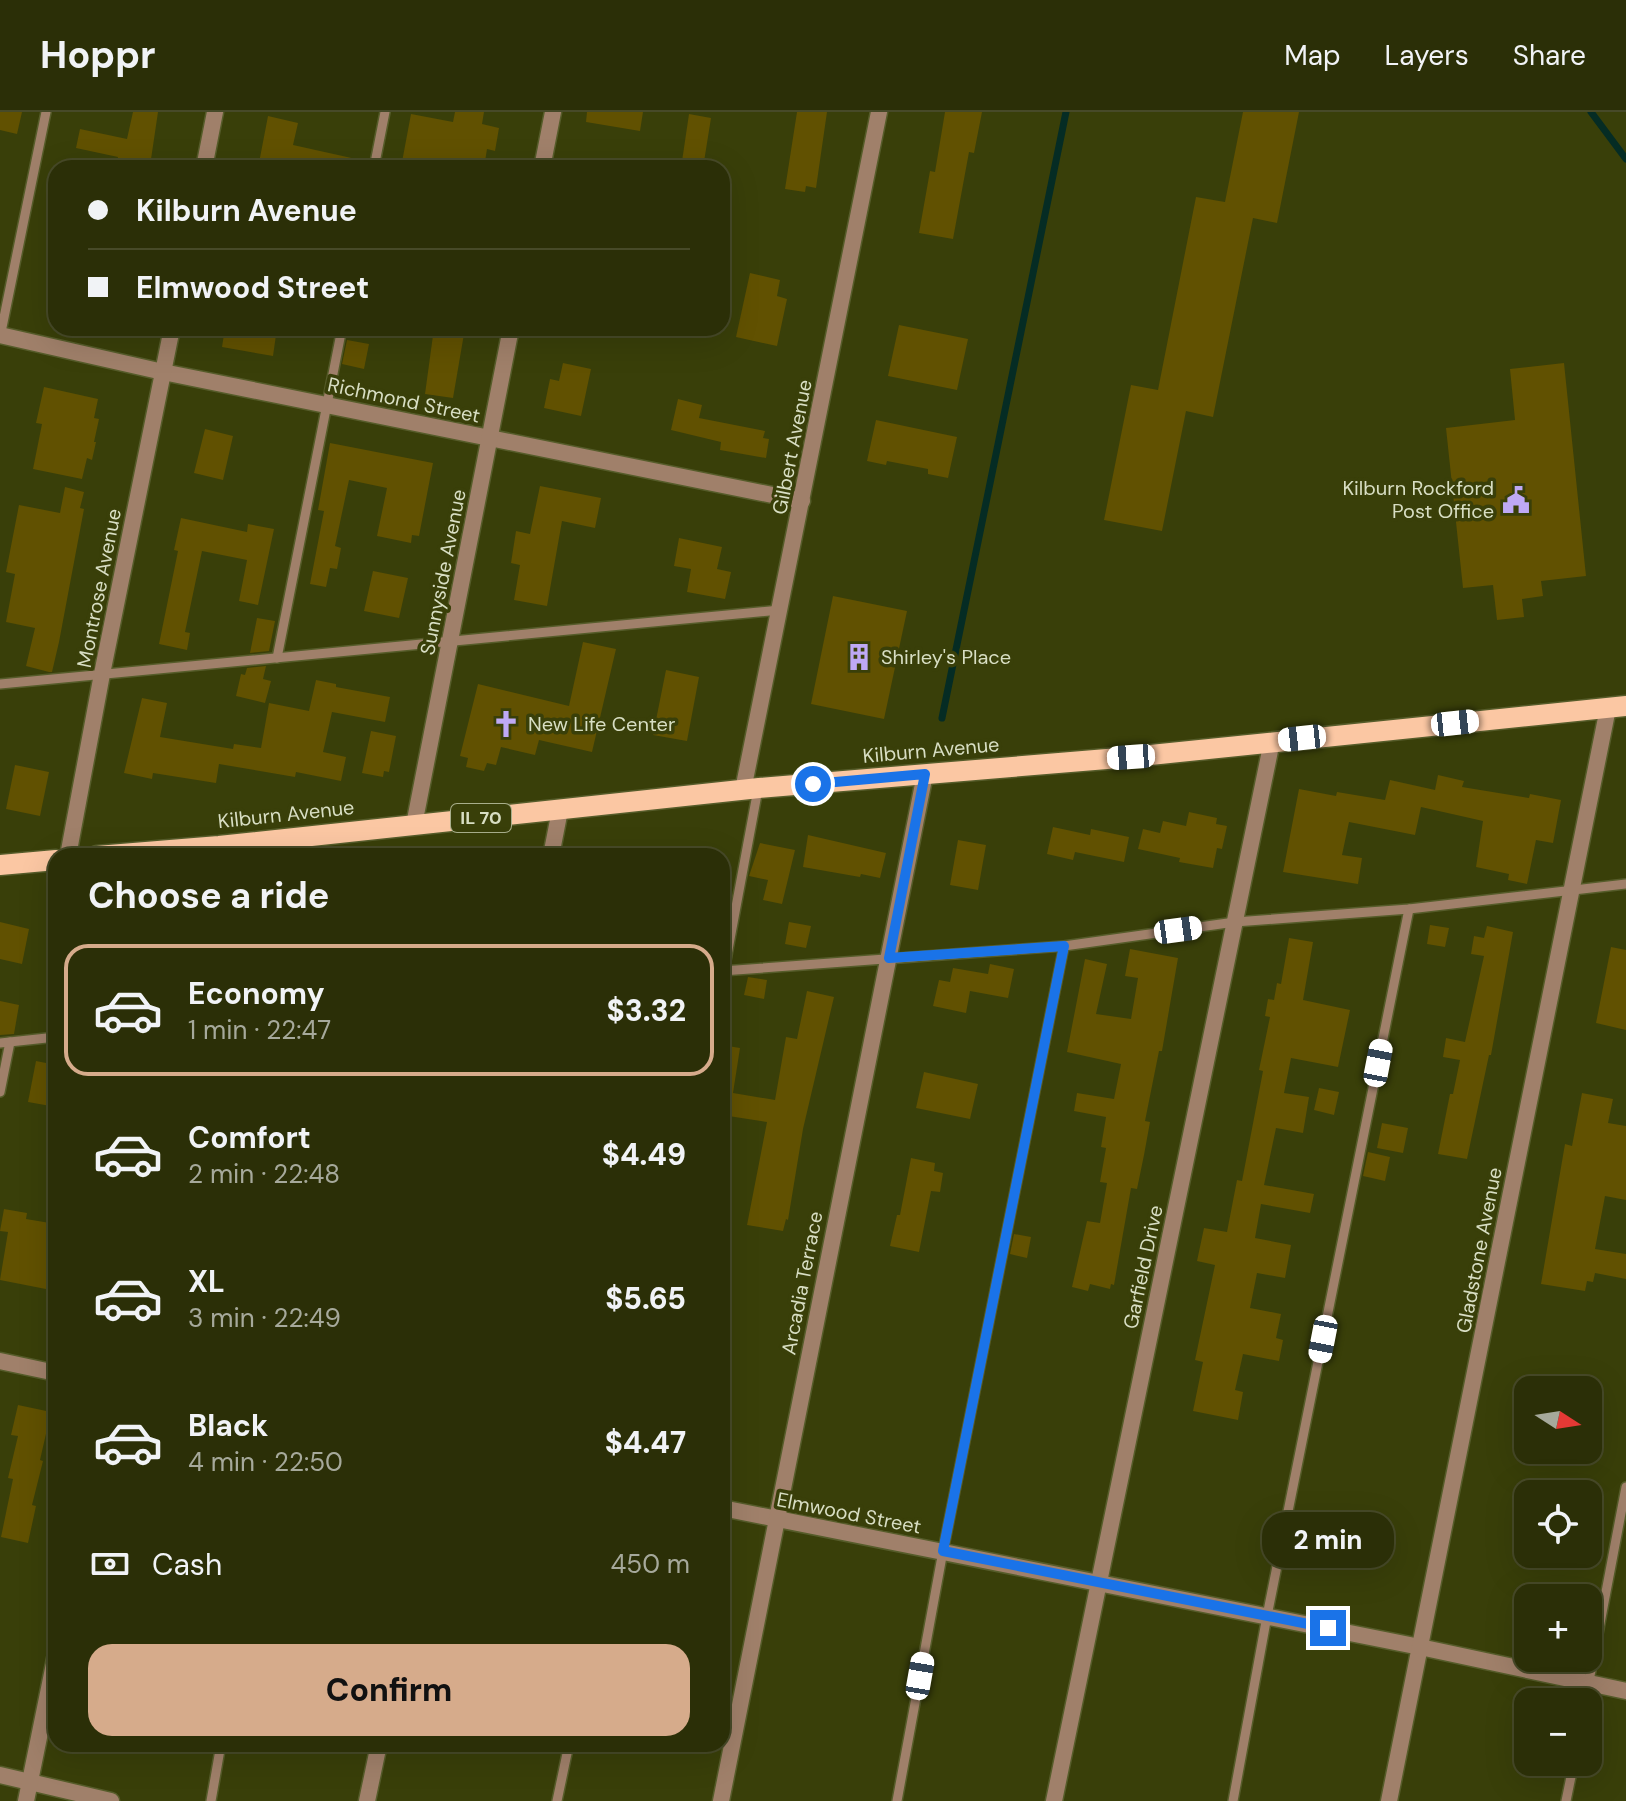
<!DOCTYPE html>
<html lang="en">
<head>
<meta charset="utf-8">
<style>
  :root { --surface:#2b2f07; --page:#373b15; --text:#f1f3f6; --muted:#a6a99b; --line:#474a28; --accent:#d6ab8b }
  body { margin:0; font-family:"DM Sans",sans-serif; background:var(--page); color:var(--text); height:100vh; display:flex; flex-direction:column; font-size:30px; white-space:nowrap }
  * { box-sizing:border-box; margin:0 }
  p { font-size:26px; color:var(--muted) }
  .icon { flex:none; width:44px; height:44px; fill:none; stroke:currentColor; stroke-width:2; stroke-linecap:round; stroke-linejoin:round }
  .map { position:relative; flex:1; overflow:hidden }
  .side { position:absolute; left:48px; top:736px; width:682px; height:904px; display:flex; flex-direction:column; background:var(--surface); border-radius:24px; box-shadow:0 8px 32px #0002,0 0 0 2px var(--line) }
  .side>* { flex:none }
  .guide { position:absolute; left:48px; top:48px; width:682px; height:176px; border-radius:24px; box-shadow:0 8px 32px #0002,0 0 0 2px var(--line); display:grid; align-content:center; height:176px; padding:0 40px; background:var(--surface) }
  .needle { width:52px; rotate:102deg }
  .fabs { position:absolute; left:1514px; top:1264px; display:grid; gap:16px }
  .fabs a { display:grid; place-items:center; width:88px; height:88px; border-radius:16px; background:var(--surface); box-shadow:0 8px 32px #0002,0 0 0 2px var(--line); font-size:40px }
  .end { position:absolute; width:36px; height:36px; margin:-18px; border:10px solid #1a73e8; background:#fff; box-shadow:0 0 0 4px #fff }
  .from { border-radius:50% }
  .bubble { position:absolute; height:56px; border-radius:24px; background:var(--surface); box-shadow:0 8px 32px #0002,0 0 0 2px var(--line); font-size:26px; font-weight:800; line-height:56px; text-align:center }
  .car { position:absolute; width:24px; height:48px; margin:-24px -12px; border-radius:10px; box-shadow:0 0 6px 2px #0007; background:linear-gradient(#fff 24%,#345 0 40%,#fff 0 76%,#345 0 86%,#fff 0) }
  .guide b { display:flex; align-items:center; gap:28px; height:76px; font-size:30px }
  .guide b+b { border-top:2px solid var(--line) }
  .guide i { width:20px; height:20px; background:var(--text) }
  ul { padding:0; list-style:none }
  li { display:flex; align-items:center; gap:24px; height:132px; margin:0 16px 12px; padding:0 24px; border:4px solid transparent; border-radius:24px }
  li div { flex:1 }
  li b { display:block; font-size:30px }
  li em { font-style:normal; font-weight:800 }
  li.active { border-color:var(--accent) }
  li>.icon { width:72px; height:72px; stroke-width:1.5 }
  h2 { padding:0 40px; font-size:36px; line-height:96px }
  .pay { display:flex; align-items:center; gap:20px; height:88px; padding:0 40px; font-size:30px }
  .pay p { margin-inline-start:auto }
  .button { display:flex; gap:16px; margin-top:auto; padding:16px 40px }
  .button a { flex:1; height:92px; border-radius:24px; background:var(--accent); color:#111; font-size:32px; font-weight:800; line-height:92px; text-align:center }
  header { display:flex; align-items:center; gap:48px; box-sizing:border-box; height:112px; padding:0 40px; background:var(--surface); border-bottom:2px solid var(--line) }
  header strong { font-size:38px }
  nav { display:flex; gap:44px; margin-inline-start:auto; font-size:28px }
  .map>svg:first-child { display:block }
</style>
</head>
<body>
<header>
<strong>Hoppr</strong>
<nav><a>Map</a><a>Layers</a><a>Share</a></nav>
</header>
<div class="map">
<svg width="1626" height="1689" viewBox="0 0 1626 1689">
  <rect width="100%" height="100%" fill="#393f09"/>
  <g fill="none" stroke-linecap="round" stroke-linejoin="round">
    <!-- stream -->
    <g stroke="#052c24" stroke-width="7">
      <path d="M1591,0L1626,47"/>
      <path d="M942,606L1066,0"/>
    </g>
  </g>
  <!-- building -->
  <g fill="#615101">
    <path d="M0,0H22L17,22L0,18Z"/>
    <path d="M133,0H158L150,54L116,56L118,45L76,36L80,17L127,27Z"/>
    <path d="M455,0H484L482,12L499,16L495,39L487,37L484,56H430L402,50L411,2L453,10Z"/>
    <path d="M587,0H643L640,19L586,10Z"/>
    <path d="M797,0H827L816,76L806,74L805,80L785,77Z"/>
    <path d="M945,0H982L974,41L969,40L953,127L919,121L930,59L935,60Z"/>
    <path d="M1243,0H1299L1277,111L1253,106L1213,305L1186,299L1162,419L1104,408L1131,273L1158,278L1196,85L1225,90Z"/>
    <path d="M689,2L711,6L703,56H681Z"/>
    <path d="M268,4L298,11L293,33L365,49L364,56H258Z"/>
    <path d="M750,161L780,168L777,184L787,187L777,234L736,225Z"/>
    <path d="M899,213L968,227L957,278L888,264Z"/>
    <path d="M225,216H277L273,244L222,235Z"/>
    <path d="M434,216H465L453,286L425,282Z"/>
    <path d="M347,228L369,232L364,257L342,252Z"/>
    <path d="M563,251L591,257L581,304L544,296L550,267L559,269Z"/>
    <path d="M1564,251L1586,464L1541,469L1543,484L1522,487L1524,505L1497,508L1493,473L1463,476L1446,316L1515,308L1510,257Z"/>
    <path d="M44,275L98,287L94,306L99,307L94,330H96L92,348L87,346L82,367L33,357L42,312L36,311Z"/>
    <path d="M678,287L702,293L699,306L765,319L763,326L769,327L766,346L720,338L721,330L671,318Z"/>
    <path d="M876,308L957,325L948,366L928,362V357L887,349L886,353L867,349Z"/>
    <path d="M205,317L233,324L223,368L194,361Z"/>
    <path d="M330,331L433,351L419,424L412,423L411,431L377,424L387,376L349,368L335,434L341,436L337,457L330,456L326,475L310,472L324,399L318,398Z"/>
    <path d="M540,374L601,386L595,416L562,409L547,494L514,488L520,453L511,451L516,419L530,422Z"/>
    <path d="M65,375L84,380L80,396L84,397L59,530L52,560H49L26,554L35,516L6,510L15,462L6,460L19,393L60,401Z"/>
    <path d="M181,406L247,420L248,412L274,417L258,493L239,489L247,448L202,439L185,520L190,521L187,538L159,532L178,439L174,438Z"/>
    <path d="M679,426L722,435L717,457L731,460L725,487L687,480L691,457L674,454Z"/>
    <path d="M373,459L408,466L399,506L364,499Z"/>
    <path d="M833,484L907,499L884,607L811,592Z"/>
    <path d="M257,506L275,509L269,539L250,541Z"/>
    <path d="M583,530L616,537L592,640L539,628L535,643L501,635L496,653L487,651L484,659L466,655L468,646L460,644L478,572L569,594Z"/>
    <path d="M266,554L263,567L271,569L265,591L236,584L241,562L245,563L247,556Z"/>
    <path d="M666,558L699,565L687,629L653,623Z"/>
    <path d="M316,568L336,572V575L390,585L385,610L332,600L323,640L346,645L341,669L296,660L295,665L219,652L216,671L153,661L152,667L124,661L142,586L167,591L160,625L233,637L234,632L261,636L269,591L309,599Z"/>
    <path d="M371,619L396,624L389,660L384,659L383,665L362,661Z"/>
    <path d="M15,653L49,660L40,704L6,697Z"/>
    <path d="M1438,663L1464,669L1462,675L1529,686L1530,682L1561,688L1553,731L1536,728L1527,772L1508,768L1509,762L1476,755L1483,709L1421,695L1415,723L1349,710L1342,743L1362,746L1358,772L1283,760L1299,677L1336,684L1337,680L1385,688L1390,668L1435,678Z"/>
    <path d="M1189,700L1217,706L1216,712L1227,714L1222,737L1217,736L1213,756L1179,750L1180,746L1138,737L1143,717L1160,721L1163,709L1186,714Z"/>
    <path d="M1053,715L1090,723L1091,717L1129,725L1124,750L1075,740L1073,748L1047,742Z"/>
    <path d="M808,723L886,741L880,766L861,762L860,765L803,755Z"/>
    <path d="M958,728L986,733L978,778L950,773Z"/>
    <path d="M760,731L795,738L782,792L763,788L768,768L749,764Z"/>
    <path d="M0,810L29,817L22,852L0,847Z"/>
    <path d="M789,810L811,814L806,836L785,832Z"/>
    <path d="M1430,813L1449,816L1445,835L1427,832Z"/>
    <path d="M1487,814L1513,820L1491,943H1489L1467,1047L1438,1042L1450,982H1453L1460,948L1443,945L1446,926L1465,930L1484,844L1471,842L1474,824L1484,826Z"/>
    <path d="M1289,826L1313,830L1303,888L1350,898L1338,955L1291,946L1284,981L1309,985L1303,1021L1276,1016L1264,1073L1314,1082L1310,1101L1261,1092L1255,1126L1291,1133L1285,1166L1257,1161L1250,1196L1281,1202L1276,1226L1283,1228L1279,1249L1243,1242L1235,1278L1243,1280L1238,1308L1193,1299L1203,1250L1195,1248L1215,1153L1197,1149L1204,1116L1227,1120L1237,1068L1242,1069L1263,959L1259,958L1270,905L1265,904L1268,887L1274,888L1277,871L1281,872Z"/>
    <path d="M1611,835L1626,838V918L1596,911Z"/>
    <path d="M1130,837L1178,846L1162,939H1159L1145,1009L1150,1010L1144,1043L1137,1077L1131,1076L1114,1173L1111,1172L1110,1177L1090,1172L1088,1179L1072,1175L1087,1109L1100,1111L1107,1071L1100,1070L1106,1036L1101,1035L1106,1005L1074,999L1077,981L1114,987L1121,952L1067,940L1085,847L1107,852L1096,902L1131,907L1138,866L1125,864Z"/>
    <path d="M990,852L1014,857L1008,886L970,879L966,901L933,894L939,868L950,870L953,856L988,862Z"/>
    <path d="M748,865L767,868L764,887L744,883Z"/>
    <path d="M807,879L834,885L803,1017L788,1108L786,1107L783,1119L747,1113L767,1010L722,1003V933L740,936L733,981L775,988L786,925L797,927Z"/>
    <path d="M0,889L19,893L14,922L0,923Z"/>
    <path d="M36,949L56,953V995L28,990Z"/>
    <path d="M924,960L978,972L970,1007L916,996Z"/>
    <path d="M1319,976L1339,980L1334,1003L1314,998Z"/>
    <path d="M1582,981L1613,987L1608,1011L1626,1014V1088L1605,1084L1595,1137L1626,1142V1167L1595,1161L1593,1170L1587,1169L1585,1179L1541,1172L1565,1032L1572,1034Z"/>
    <path d="M1382,1011L1408,1016L1403,1041L1377,1036Z"/>
    <path d="M1368,1040L1390,1045L1385,1069L1363,1064Z"/>
    <path d="M911,1046L935,1051L934,1059L943,1061L940,1080L931,1079L919,1140L890,1134L897,1103H900Z"/>
    <path d="M4,1097L27,1101L26,1107L56,1112V1179L0,1168L8,1120L0,1119Z"/>
    <path d="M1014,1122L1031,1125L1027,1146L1010,1142Z"/>
    <path d="M18,1293L51,1300L40,1348L43,1349L32,1393L36,1394L28,1431L1,1425L13,1367L8,1366L18,1324L11,1323Z"/>
  </g>
  <g fill="none" stroke-linecap="round" stroke-linejoin="round">
    <!-- service casing -->
    <g stroke="#565c2a" stroke-width="12">
      <g id="service">
        <path d="M374,56L385,0"/>
        <path d="M0,225L46,0"/>
        <path d="M277,546L342,216"/>
        <path d="M0,572L780,498"/>
        <path d="M722,859L1064,834L1235,810L1409,797L1626,772"/>
        <path d="M722,870L758,677"/>
        <path d="M0,931L56,925"/>
        <path d="M0,980L10,930"/>
        <path d="M1585,1590L1626,1375"/>
        <path d="M211,1689L221,1632"/>
        <path d="M557,1689L569,1632"/>
        <path d="M897,1689L943,1439L1064,834"/>
        <path d="M1233,1689L1267,1504L1409,797"/>
        <path d="M1566,1689L1574,1650"/>
      </g>
    </g>
    <!-- minor casing -->
    <g stroke="#565c2a" stroke-width="19">
      <g id="minor">
        <path d="M204,56L215,0"/>
        <path d="M542,56L553,0"/>
        <path d="M0,223L163,260L802,389"/>
        <path d="M414,713L511,216"/>
        <path d="M68,744L102,562L172,216"/>
        <path d="M551,744L560,698"/>
        <path d="M0,1249L56,1261"/>
        <path d="M722,1396L1420,1535L1626,1579"/>
        <path d="M0,1663L111,1689"/>
        <path d="M367,1689L379,1632"/>
        <path d="M721,1689L925,662"/>
        <path d="M1054,1689L1272,629"/>
        <path d="M1389,1689L1608,596"/>
      </g>
    </g>
    <!-- tertiary casing -->
    <g stroke="#565c2a" stroke-width="19">
      <g id="tertiary">
        <path d="M743,678L879,0"/>
        <path d="M26,1689L56,1542"/>
      </g>
    </g>
    <!-- primary casing -->
    <g stroke="#565c2a" stroke-width="23">
      <g id="primary">
        <path d="M97,744L219,734L759,676L1131,645L1626,594"/>
        <path d="M0,753L56,748"/>
      </g>
    </g>
    <!-- service -->
    <use href="#service" stroke="#a0806a" stroke-width="9"/>
    <!-- minor -->
    <use href="#minor" stroke="#a0806a" stroke-width="16"/>
    <!-- tertiary -->
    <use href="#tertiary" stroke="#a0806a" stroke-width="16"/>
    <!-- primary -->
    <use href="#primary" stroke="#fbc7a3" stroke-width="20"/>
  </g>
  <g fill="none" stroke-linecap="round" stroke-linejoin="round">
    <!-- route -->
    <path stroke="#1a73e8" stroke-width="10" d="M813,672L925,662L889,846L1064,834L943,1439L1328,1516"/>
  </g>
  <!-- icons -->
  <defs>
    <g id="civic-bare" transform="scale(2.16)"><path d="M-.6-6.5H3V-4.5H.6V-3L4-1V1h2V6H-6V1h2V-1L-.6-3ZM-1.2 2.5V6h2.4V2.5Z" fill="#bea9f5" stroke="#393f09" stroke-width="2.5" paint-order="stroke"/></g>
    <g id="building-bare" transform="scale(2.16)"><path d="M-4-6H4V6H1V3H-1V6H-4ZM-2.5-4.3h1.7v1.8h-1.7ZM.8-4.3h1.7v1.8H.8ZM-2.5-1h1.7V.8h-1.7ZM.8-1h1.7V.8H.8Z" fill="#bea9f5" stroke="#393f09" stroke-width="2.5" paint-order="stroke"/></g>
    <g id="church-bare" transform="scale(2.16)"><path d="M-1.2-6h2.4v3.5h3.3v2.4h-3.3V6h-2.4V-.1h-3.3v-2.4h3.3Z" fill="#bea9f5" stroke="#393f09" stroke-width="2.5" paint-order="stroke"/></g>
  </defs>
  <g fill-rule="evenodd">
    <use href="#civic-bare" x="1516" y="388"/>
    <use href="#building-bare" x="859" y="545"/>
    <use href="#church-bare" x="506" y="612"/>
  </g>
  <g text-anchor="middle" stroke-width="7" stroke-linejoin="round" paint-order="stroke">
    <!-- shield labels -->
    <rect fill="#393f09" stroke="#a8ae8b" stroke-width="2" x="451" y="692" width="60" height="28" rx="6"/>
    <g font-size="18" font-weight="bold" fill="#d8dec3">
      <text x="481" y="712">IL 70</text>
    </g>
    <!-- street labels -->
    <g font-size="20" fill="#d8dec3" stroke="#393f09">
      <text transform="translate(404 288) rotate(12)" y="7">Richmond Street</text>
      <text transform="translate(792 335) rotate(-79)" y="7">Gilbert Avenue</text>
      <text transform="translate(443 460) rotate(-79)" y="7">Sunnyside Avenue</text>
      <text transform="translate(99 476) rotate(-79)" y="7">Montrose Avenue</text>
      <text transform="translate(931 638) rotate(-5)" y="7">Kilburn Avenue</text>
      <text transform="translate(286 702) rotate(-6)" y="7">Kilburn Avenue</text>
      <text transform="translate(1479 1138) rotate(-79)" y="7">Gladstone Avenue</text>
      <text transform="translate(1143 1155) rotate(-78)" y="7">Garfield Drive</text>
      <text transform="translate(802 1171) rotate(-79)" y="7">Arcadia Terrace</text>
      <text transform="translate(849 1401) rotate(11)" y="7">Elmwood Street</text>
    </g>
    <!-- poi labels -->
    <g font-size="20" fill="#d8dec3" stroke="#393f09" text-anchor="start">
      <text x="1494" y="383" text-anchor="end">Kilburn Rockford<tspan x="1494" dy="23">Post Office</tspan></text>
      <text x="881" y="552">Shirley's Place</text>
      <text x="528" y="619">New Life Center</text>
    </g>
  </g>
</svg>
<div class="fabs">
<a><svg class="needle" viewBox="-14 -14 28 28"><path d="M0-13l5 13h-10z" fill="#e53935"/><path d="M0 13l5-13h-10z" fill="#a6a99b"/></svg></a>
<a><svg class="icon" aria-label="locate" viewBox="0 0 24 24"><circle cx="12" cy="12" r="6"/><path d="M12 2v4M12 18v4M2 12h4M18 12h4"/></svg></a>
<a>+</a>
<a>−</a>
</div>
<i class="end from" style="left:813px;top:672px"></i>
<i class="end" style="left:1328px;top:1516px"></i>
<div class="bubble" style="left:1262px;top:1400px;width:132px">2 min</div>
<i class="car" style="left:1455px;top:611px;rotate:84deg"></i>
<i class="car" style="left:1302px;top:626px;rotate:264deg"></i>
<i class="car" style="left:1131px;top:645px;rotate:266deg"></i>
<i class="car" style="left:1178px;top:818px;rotate:82deg"></i>
<i class="car" style="left:1378px;top:951px;rotate:11deg"></i>
<i class="car" style="left:1323px;top:1227px;rotate:191deg"></i>
<i class="car" style="left:920px;top:1564px;rotate:10deg"></i>
<div class="guide">
<b><i class="from"></i>Kilburn Avenue</b>
<b><i></i>Elmwood Street</b>
</div>
<section class="side">
<h2>Choose a ride</h2>
<ul>
<li class="active"><svg class="icon" aria-label="car" viewBox="0 0 24 24"><path d="M5 17H2v-5l4-1 3-4h7l3 4 3 1v5h-3M9 17h6M6 11h13"/><circle cx="7" cy="17" r="2"/><circle cx="17" cy="17" r="2"/></svg><div><b>Economy</b><p>1 min · 22:47</p></div><em>$3.32</em></li>
<li><svg class="icon" aria-label="car" viewBox="0 0 24 24"><path d="M5 17H2v-5l4-1 3-4h7l3 4 3 1v5h-3M9 17h6M6 11h13"/><circle cx="7" cy="17" r="2"/><circle cx="17" cy="17" r="2"/></svg><div><b>Comfort</b><p>2 min · 22:48</p></div><em>$4.49</em></li>
<li><svg class="icon" aria-label="car" viewBox="0 0 24 24"><path d="M5 17H2v-5l4-1 3-4h7l3 4 3 1v5h-3M9 17h6M6 11h13"/><circle cx="7" cy="17" r="2"/><circle cx="17" cy="17" r="2"/></svg><div><b>XL</b><p>3 min · 22:49</p></div><em>$5.65</em></li>
<li><svg class="icon" aria-label="car" viewBox="0 0 24 24"><path d="M5 17H2v-5l4-1 3-4h7l3 4 3 1v5h-3M9 17h6M6 11h13"/><circle cx="7" cy="17" r="2"/><circle cx="17" cy="17" r="2"/></svg><div><b>Black</b><p>4 min · 22:50</p></div><em>$4.47</em></li>
</ul>
<div class="pay"><svg class="icon" aria-label="cash" viewBox="0 0 24 24"><path d="M3 7h18v10H3z"/><circle cx="12" cy="12" r="2"/></svg>Cash<p>450 m</p></div>
<div class="button"><a>Confirm</a></div>
</section>
</div>
</body>
</html>
